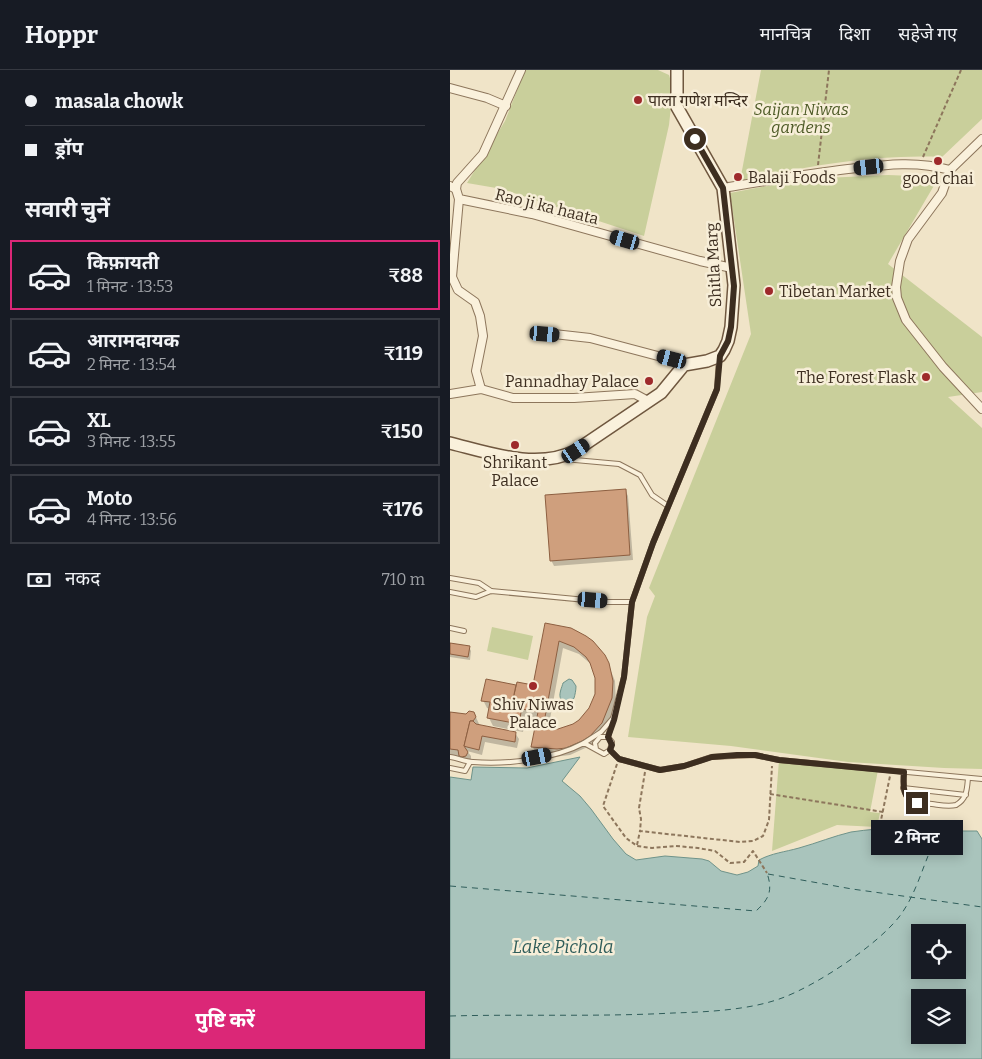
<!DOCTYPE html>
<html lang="hi">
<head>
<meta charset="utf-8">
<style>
  :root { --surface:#171b24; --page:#242831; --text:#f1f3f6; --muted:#9ea1a6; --line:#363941; --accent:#db2777 }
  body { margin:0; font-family:Bitter,"Noto Sans Devanagari",serif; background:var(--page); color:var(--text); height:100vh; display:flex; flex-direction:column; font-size:19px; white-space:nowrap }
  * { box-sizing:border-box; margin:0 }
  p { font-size:16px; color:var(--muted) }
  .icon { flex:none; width:28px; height:28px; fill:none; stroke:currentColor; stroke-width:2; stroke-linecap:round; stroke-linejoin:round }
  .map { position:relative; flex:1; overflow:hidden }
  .side { display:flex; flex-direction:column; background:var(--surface); width:450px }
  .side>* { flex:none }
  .hud { display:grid; align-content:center; height:110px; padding:0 25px; background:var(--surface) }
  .tools { position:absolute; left:461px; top:854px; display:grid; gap:10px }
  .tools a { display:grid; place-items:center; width:55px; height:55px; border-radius:0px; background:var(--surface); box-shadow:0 2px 12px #0003; font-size:25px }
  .end { position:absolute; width:22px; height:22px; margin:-11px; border:6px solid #3d2e20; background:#fff; box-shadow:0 0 0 2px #fff }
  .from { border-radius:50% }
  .bubble { position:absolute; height:35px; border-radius:0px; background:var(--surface); box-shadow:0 2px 12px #0003; font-size:16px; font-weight:700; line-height:35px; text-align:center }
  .car { position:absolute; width:15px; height:30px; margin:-15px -8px; border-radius:6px; box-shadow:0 0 4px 1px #0007; background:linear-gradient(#222 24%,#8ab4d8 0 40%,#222 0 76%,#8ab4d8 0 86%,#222 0) }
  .hud b { display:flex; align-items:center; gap:18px; height:48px; font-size:19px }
  .hud b+b { border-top:1px solid var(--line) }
  .hud i { width:12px; height:12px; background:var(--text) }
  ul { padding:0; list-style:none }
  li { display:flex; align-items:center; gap:15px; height:70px; margin:0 10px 8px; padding:0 15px; border:2px solid var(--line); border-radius:0px }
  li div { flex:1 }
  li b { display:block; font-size:19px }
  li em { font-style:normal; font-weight:700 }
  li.selected { border-color:var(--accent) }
  li>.icon { width:45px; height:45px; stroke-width:1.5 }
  h2 { padding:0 25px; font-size:22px; line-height:60px }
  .pay { display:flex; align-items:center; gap:12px; height:55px; padding:0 25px; font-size:19px }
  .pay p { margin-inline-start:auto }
  .action { display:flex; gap:10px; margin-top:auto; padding:10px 25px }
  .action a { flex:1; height:58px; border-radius:0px; background:var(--accent); color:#fff; font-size:20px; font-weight:700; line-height:58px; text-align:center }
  header { display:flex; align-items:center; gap:30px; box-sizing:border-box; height:70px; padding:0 25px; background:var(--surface); border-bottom:1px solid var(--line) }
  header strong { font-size:24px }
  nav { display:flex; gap:28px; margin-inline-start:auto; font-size:18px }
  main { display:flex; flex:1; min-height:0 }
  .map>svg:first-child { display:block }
</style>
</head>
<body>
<header>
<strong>Hoppr</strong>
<nav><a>मानचित्र</a><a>दिशा</a><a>सहेजे गए</a></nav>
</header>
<main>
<section class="side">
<div class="hud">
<b><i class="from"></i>masala chowk</b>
<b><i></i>ड्रॉप</b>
</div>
<h2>सवारी चुनें</h2>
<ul>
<li class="selected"><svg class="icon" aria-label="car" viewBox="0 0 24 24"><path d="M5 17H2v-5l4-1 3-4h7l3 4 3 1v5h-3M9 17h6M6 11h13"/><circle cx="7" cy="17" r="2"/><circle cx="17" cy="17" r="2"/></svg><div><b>किफ़ायती</b><p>1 मिनट · 13:53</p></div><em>₹88</em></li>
<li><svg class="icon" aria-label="car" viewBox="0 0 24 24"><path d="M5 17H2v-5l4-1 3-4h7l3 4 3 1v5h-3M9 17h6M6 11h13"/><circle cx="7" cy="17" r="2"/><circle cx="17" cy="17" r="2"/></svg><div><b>आरामदायक</b><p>2 मिनट · 13:54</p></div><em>₹119</em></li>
<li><svg class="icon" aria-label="car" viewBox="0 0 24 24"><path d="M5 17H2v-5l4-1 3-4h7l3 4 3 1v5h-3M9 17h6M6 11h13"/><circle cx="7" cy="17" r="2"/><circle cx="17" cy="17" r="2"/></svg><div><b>XL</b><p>3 मिनट · 13:55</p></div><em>₹150</em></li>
<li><svg class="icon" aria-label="car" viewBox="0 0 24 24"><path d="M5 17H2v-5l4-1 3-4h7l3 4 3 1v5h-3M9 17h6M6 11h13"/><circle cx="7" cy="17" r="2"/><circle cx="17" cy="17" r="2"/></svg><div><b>Moto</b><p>4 मिनट · 13:56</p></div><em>₹176</em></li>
</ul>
<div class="pay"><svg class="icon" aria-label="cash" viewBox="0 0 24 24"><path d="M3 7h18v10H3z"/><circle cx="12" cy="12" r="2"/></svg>नकद<p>710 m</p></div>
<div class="action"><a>पुष्टि करें</a></div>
</section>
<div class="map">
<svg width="532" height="989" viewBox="0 0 532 989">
  <rect width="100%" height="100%" fill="#f0e4c8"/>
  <!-- green -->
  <g fill="#c9cf9b">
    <path d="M75,0H208L219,5L223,18L219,55L194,166L52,119L17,113L55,51Z"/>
    <path d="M311,0H532V49L492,87C424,84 357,96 290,111Z"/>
    <path d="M438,105L489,107L438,194L532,267V322L498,327L532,358V699L494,698L398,692L281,676L178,667L197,547L205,526L199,518L301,264L280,123L354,109Z"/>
    <path d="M42,557L83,566L78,590L37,581Z"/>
    <path d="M329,690L428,700L420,742L430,743L427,757L387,755L322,781Z"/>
  </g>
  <!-- water -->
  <g fill="#a9c4bc" stroke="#6f938a" fill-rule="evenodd">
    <path d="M119,609L122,610L126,616C126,620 125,625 124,628C121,634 114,635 111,629C108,625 112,617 113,613Z"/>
    <path d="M130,687L112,711L130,726L141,739L163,769L176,784L186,790L215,786L252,789L259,791L271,801L287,805L298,802L308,796L309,790C322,783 335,782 349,778C367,773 384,766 401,762C435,757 468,757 502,757L506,761H527L532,769V989H0V707L21,710L23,697L77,698ZM470,862H508V900H470ZM470,928H508V965H470Z"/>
  </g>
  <!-- shadow -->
  <g fill="#0003" fill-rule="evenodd">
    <path d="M175,420L178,426L183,490L104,496L101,490Z"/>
    <path d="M96,554L158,594L165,611L166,637L156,661L144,674L120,685L103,687L87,684L82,676L88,648L76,646L73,662L43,656L39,648L40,639L37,638L33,630L37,610L67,616L84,617ZM113,578L129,584L142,595L147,608L146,624L140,639L130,651L123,655L108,660H98Z"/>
    <path d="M0,574L19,577L21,581L20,590L0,587Z"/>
    <path d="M0,643L16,646L24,643L30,656L65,663L69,669L67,678L35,672L32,685L17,681L21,686V692L15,693L12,687L0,685Z"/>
  </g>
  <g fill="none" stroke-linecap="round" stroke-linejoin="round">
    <!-- ferry -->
    <g stroke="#2f5d5a" stroke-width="1" stroke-dasharray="6 5" stroke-linecap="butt">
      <path d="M318,804L402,819L532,837"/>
      <path d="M0,816L306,841C319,829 323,821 317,803"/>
      <path d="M0,946C74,944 149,947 223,943C257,942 300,940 332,928C367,915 426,876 449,847C463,829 470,806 478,786"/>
    </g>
  </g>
  <!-- building -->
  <g fill="#cf9f7d" stroke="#8d5f41" fill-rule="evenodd">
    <path d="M176,419L180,485L100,491L95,425Z"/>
    <path d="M95,553L121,558L136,566L143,571L155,585L159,593L163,611L162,628L152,653L140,666L132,671L116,678L107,679L81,677L88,642L72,639L73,631L63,629L67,612L83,615ZM109,571L124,577L136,587L140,593L145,608V624L139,638L129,650L123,654L108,659L93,658Z"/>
    <path d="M0,573L20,576L18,587L0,584Z"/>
    <path d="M36,609L66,615L63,629L73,631L69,654L37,648L40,632L31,631Z"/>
    <path d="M19,641L24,642L26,647L23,651H20L14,676L18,682L16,686L12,687L9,686L8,680L0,679V642L16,644Z"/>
    <path d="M20,651H23L26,654L66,662L65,672L32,666L29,680L17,677L14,676Z"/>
  </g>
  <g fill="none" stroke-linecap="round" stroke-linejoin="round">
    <!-- lane casing -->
    <g stroke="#8d765c" stroke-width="6">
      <g id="lane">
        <path d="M114,389L169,394L190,405L202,425L218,436"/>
        <path d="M0,508L29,513L41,521"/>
        <path d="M0,522L26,527L41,521L157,532H182L174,607L158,667"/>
        <path d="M182,532L203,473L267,319L269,288"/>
        <path d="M0,558L14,561"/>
        <path d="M134,673L151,662L164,647"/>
        <path d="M160,680L169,689L210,700L234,696L261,687L305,685L329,690L532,709"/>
        <path d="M0,687C8,688 15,692 23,692C56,695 104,689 134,673L154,684L160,680L162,672L158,667H150L145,673L146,679"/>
        <path d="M0,698L15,701L20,692"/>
        <path d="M454,702C452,729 457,732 482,734C490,735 498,737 506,735C517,729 517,719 518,708"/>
        <path d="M453,718L516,725"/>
      </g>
    </g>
    <!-- street casing -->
    <g stroke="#8d765c" stroke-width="10">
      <g id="street">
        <path d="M0,18L37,28L56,36"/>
        <path d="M532,69L500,100L492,123L458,169L450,191L446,217L447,228L456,250L493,297L532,339"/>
        <path d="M0,116L6,119L9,129L82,144L250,191L282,198"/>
        <path d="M273,118C315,111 356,104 398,99C432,95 466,90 500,100"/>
        <path d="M6,119L7,113L33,84L71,0"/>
        <path d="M9,129L2,207L8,220L25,232L30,246L33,266L26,301L31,319"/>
        <path d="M95,263L140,268L238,294"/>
        <path d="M0,324L31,319L63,328H124L185,324L198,331"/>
      </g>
    </g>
    <!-- secondary casing -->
    <g stroke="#6f573f" stroke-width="14">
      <path id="secondary" d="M0,373C40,383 87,400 125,381L211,323L234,295L257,291L270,286L274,280L278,271L281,257L284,215L273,118L227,37V0"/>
    </g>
    <!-- path -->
    <g stroke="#8d765c" stroke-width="2" stroke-dasharray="4 2.5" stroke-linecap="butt">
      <path d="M473,87L511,0"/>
      <path d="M368,95L379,0"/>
      <path d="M167,694L153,736L176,768L187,776L202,778L226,776L248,778L265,781L280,793L294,792L303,781L317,803"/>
      <path d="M195,702L189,738L191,749L190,761L290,772L303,771L313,766L319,750L322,696"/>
      <path d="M320,724L433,742"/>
      <path d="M430,755L440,706"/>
      <path d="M477,757L478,779"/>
      <path d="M187,775L190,761"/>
    </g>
    <!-- lane -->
    <use href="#lane" stroke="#faf1dc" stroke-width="4"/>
    <!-- street -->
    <use href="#street" stroke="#faf1dc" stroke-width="8"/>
    <!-- secondary -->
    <use href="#secondary" stroke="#faf1dc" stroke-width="11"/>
  </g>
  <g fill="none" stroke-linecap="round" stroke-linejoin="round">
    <!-- route -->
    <path stroke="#3d2e20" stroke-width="6" d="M245,69L273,118L284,216L281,257L278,271L270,286L267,319L203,473L182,532L174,607L164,650L158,667L162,675L160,680L169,689L210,700L234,696L262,687L287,685H305L329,690L454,702C453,716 452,729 467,733"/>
  </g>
  <!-- markers -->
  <g fill="#9e2a2b" stroke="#f7eed8" stroke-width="2">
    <circle cx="188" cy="30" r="5"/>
    <circle cx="488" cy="91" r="5"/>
    <circle cx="288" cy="107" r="5"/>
    <circle cx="319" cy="221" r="5"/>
    <circle cx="476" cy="307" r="5"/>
    <circle cx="199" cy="311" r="5"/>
    <circle cx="65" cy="375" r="5"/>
    <circle cx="83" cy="616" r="5"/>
  </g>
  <g text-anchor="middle" stroke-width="5" stroke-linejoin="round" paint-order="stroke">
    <!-- poi labels -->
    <g font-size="16" fill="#3d2e20" stroke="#f7eed8" text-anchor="start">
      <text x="198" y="36">पाला गणेश मन्दिर</text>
      <text x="298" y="113">Balaji Foods</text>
      <text x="488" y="114" text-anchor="middle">good chai</text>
      <text x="329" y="227">Tibetan Market</text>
      <text x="466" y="313" text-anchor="end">The Forest Flask</text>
      <text x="189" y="317" text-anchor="end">Pannadhay Palace</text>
      <text x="65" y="398" text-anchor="middle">Shrikant<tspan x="65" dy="18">Palace</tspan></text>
      <text x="83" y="640" text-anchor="middle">Shiv Niwas<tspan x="83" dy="18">Palace</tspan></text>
    </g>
    <!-- park labels -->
    <g font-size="16" font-style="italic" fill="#4d5a26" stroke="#f7eed8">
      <text x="351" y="45">Saijan Niwas<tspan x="351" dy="18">gardens</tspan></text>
    </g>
    <!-- street labels -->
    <g font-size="16" fill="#3d2e20" stroke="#f7eed8">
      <text transform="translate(97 136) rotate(14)" y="6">Rao ji ka haata</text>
      <text transform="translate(263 195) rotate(-93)" y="6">Shitla Marg</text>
    </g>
    <!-- water labels -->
    <g font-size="18" font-style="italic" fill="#2f5d5a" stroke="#f7eed8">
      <text x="113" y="883">Lake Pichola</text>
    </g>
  </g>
</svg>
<div class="tools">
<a><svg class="icon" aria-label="locate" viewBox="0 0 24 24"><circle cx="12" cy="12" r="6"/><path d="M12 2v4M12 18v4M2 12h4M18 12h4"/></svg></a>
<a><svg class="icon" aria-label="layers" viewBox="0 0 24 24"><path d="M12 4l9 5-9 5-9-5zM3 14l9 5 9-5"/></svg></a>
</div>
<i class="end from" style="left:245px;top:69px"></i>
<i class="end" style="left:467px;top:733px"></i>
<div class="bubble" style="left:421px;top:750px;width:92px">2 मिनट</div>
<i class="car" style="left:419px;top:97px;rotate:264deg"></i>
<i class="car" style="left:175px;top:170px;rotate:286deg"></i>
<i class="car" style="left:95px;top:264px;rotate:95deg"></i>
<i class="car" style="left:222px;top:289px;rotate:285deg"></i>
<i class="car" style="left:126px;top:381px;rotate:56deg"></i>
<i class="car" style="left:143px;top:530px;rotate:95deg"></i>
<i class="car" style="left:87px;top:687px;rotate:79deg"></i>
</div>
</main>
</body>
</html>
